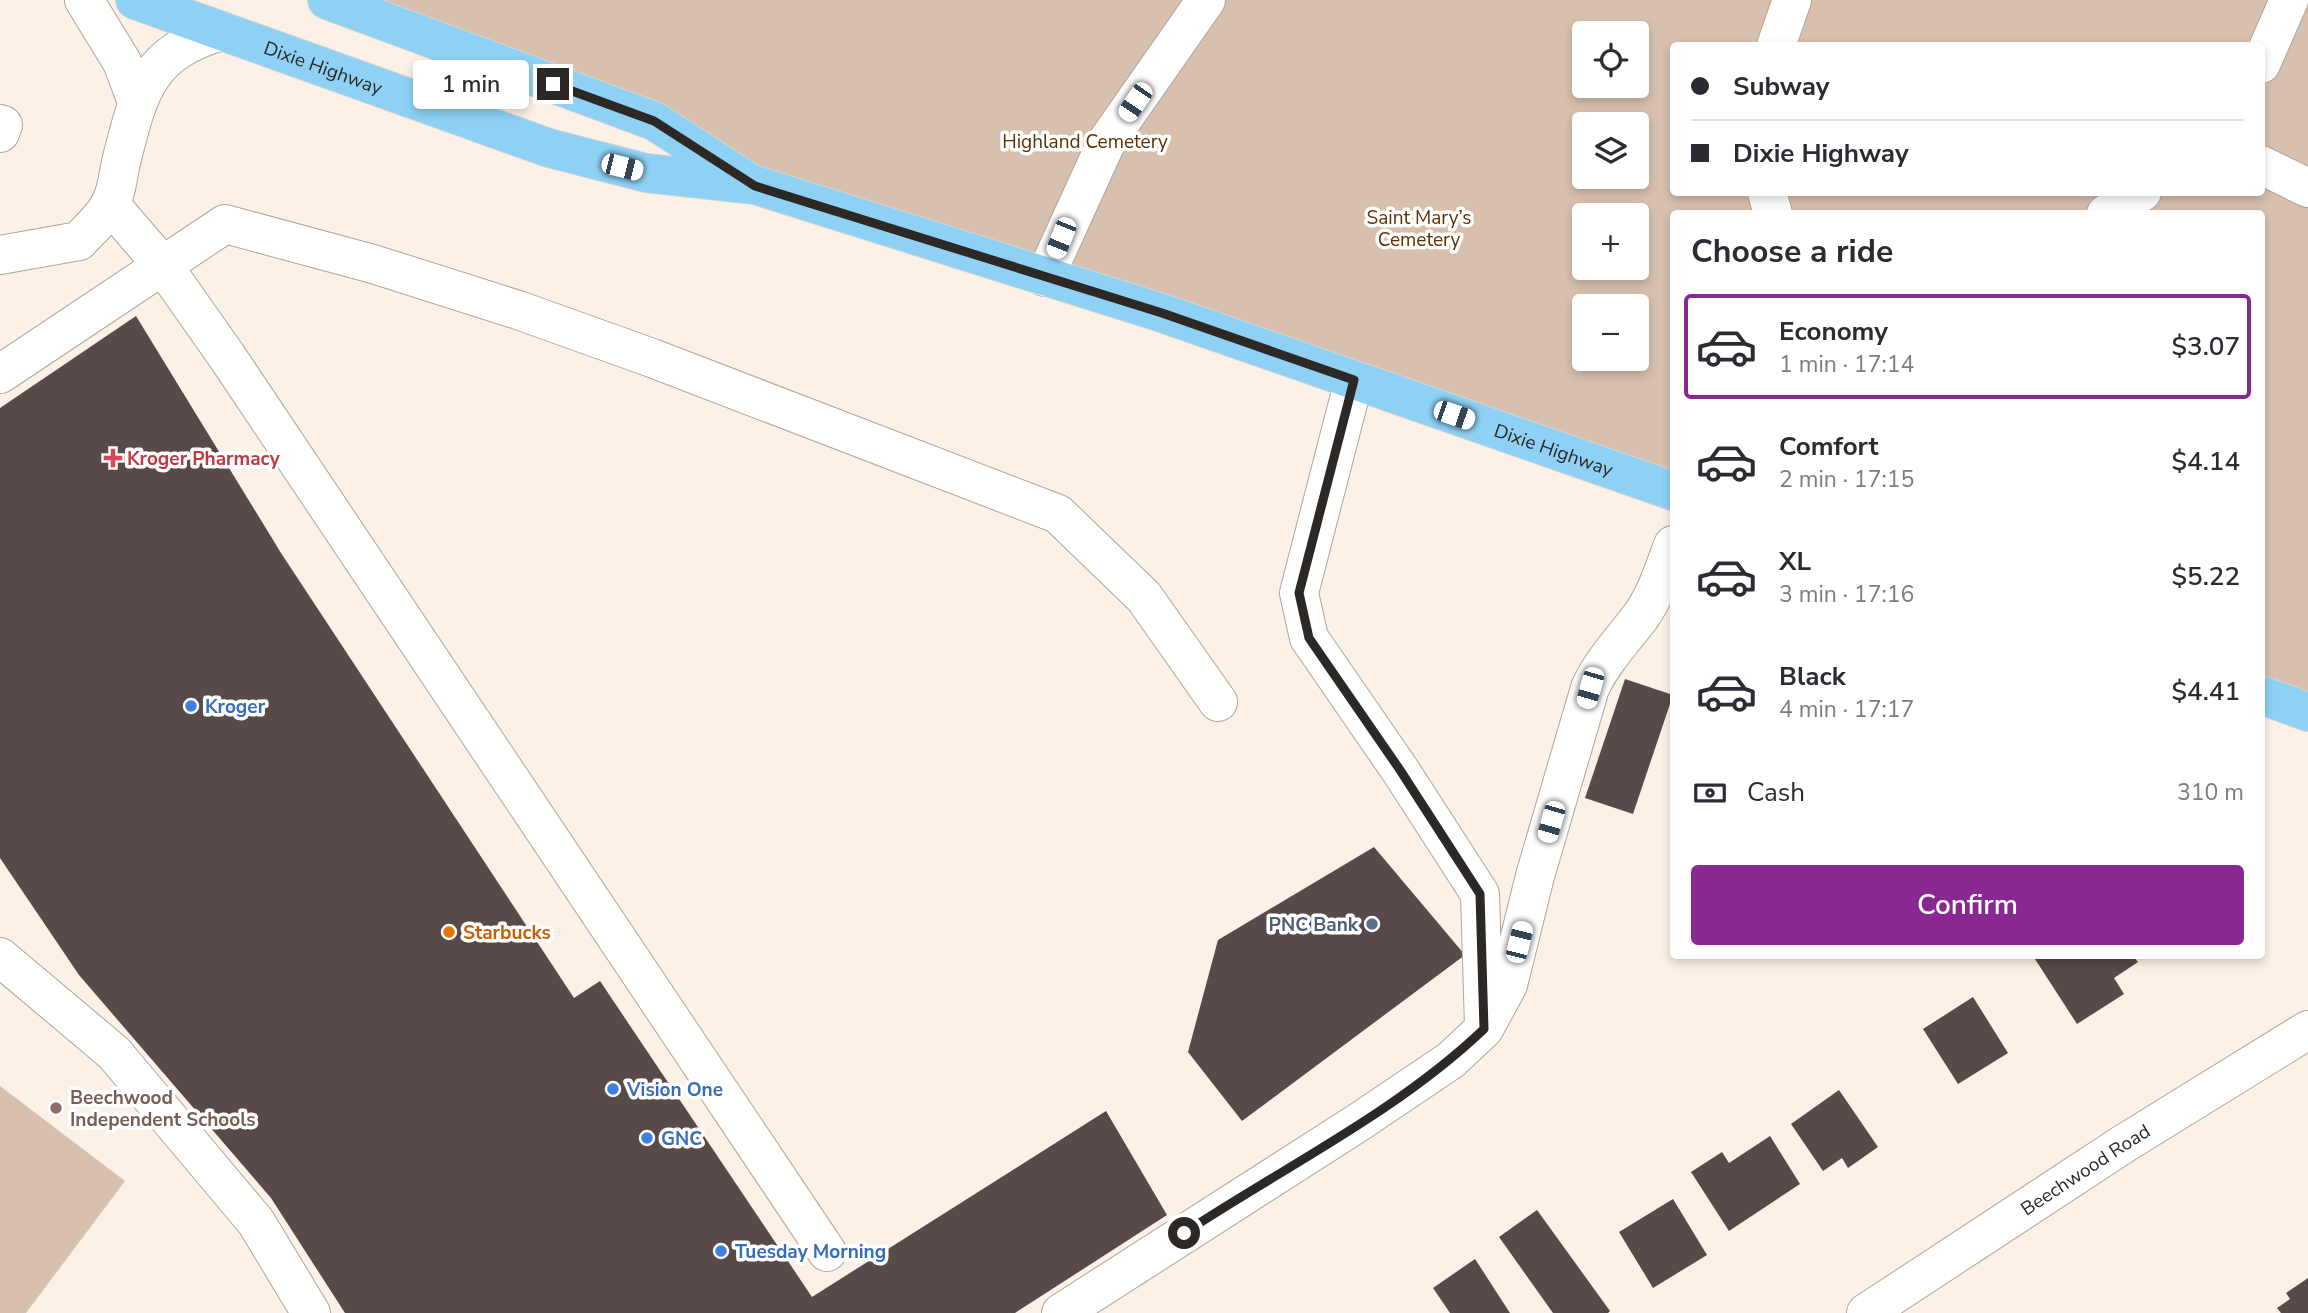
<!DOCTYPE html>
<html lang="en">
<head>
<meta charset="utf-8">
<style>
  :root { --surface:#fff; --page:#f7f7f7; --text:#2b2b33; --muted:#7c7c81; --line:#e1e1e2; --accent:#892892 }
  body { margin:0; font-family:"Nunito Sans",sans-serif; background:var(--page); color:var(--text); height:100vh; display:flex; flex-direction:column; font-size:26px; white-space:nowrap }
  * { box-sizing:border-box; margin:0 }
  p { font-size:23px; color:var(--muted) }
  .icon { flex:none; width:38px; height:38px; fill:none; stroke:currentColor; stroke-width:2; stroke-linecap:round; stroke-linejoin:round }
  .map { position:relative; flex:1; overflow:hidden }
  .drawer { position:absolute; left:1670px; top:210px; width:595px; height:749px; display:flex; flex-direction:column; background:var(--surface); border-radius:7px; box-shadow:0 4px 10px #0003 }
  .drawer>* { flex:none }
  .hud { position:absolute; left:1670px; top:42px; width:595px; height:154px; border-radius:7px; box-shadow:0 4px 10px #0003; display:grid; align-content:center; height:154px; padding:0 21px; background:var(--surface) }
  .fabs { position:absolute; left:1572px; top:21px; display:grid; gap:14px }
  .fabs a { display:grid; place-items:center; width:77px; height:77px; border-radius:7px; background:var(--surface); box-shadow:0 4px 10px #0003; font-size:35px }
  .end { position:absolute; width:32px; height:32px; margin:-16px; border:9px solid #2c2825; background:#fff; box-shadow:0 0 0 4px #fff }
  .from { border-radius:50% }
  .bubble { position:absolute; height:49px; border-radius:7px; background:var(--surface); box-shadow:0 4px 10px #0003; font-size:23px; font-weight:600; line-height:49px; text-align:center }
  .car { position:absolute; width:21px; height:42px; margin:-21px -10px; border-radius:9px; box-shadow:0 0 5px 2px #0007; background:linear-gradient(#fff 24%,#345 0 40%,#fff 0 76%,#345 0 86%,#fff 0) }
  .hud b { display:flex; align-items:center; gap:24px; height:66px; font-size:26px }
  .hud b+b { border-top:2px solid var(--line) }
  .hud i { width:18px; height:18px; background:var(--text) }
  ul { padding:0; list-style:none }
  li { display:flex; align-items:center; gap:21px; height:105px; margin:0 14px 10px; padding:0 7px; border:4px solid transparent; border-radius:7px }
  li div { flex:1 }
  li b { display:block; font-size:26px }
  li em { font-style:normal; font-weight:600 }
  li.selected { border-color:var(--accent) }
  li>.icon { width:63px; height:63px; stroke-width:1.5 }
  h2 { padding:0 21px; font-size:32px; line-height:84px }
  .pay { display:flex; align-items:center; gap:18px; height:77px; padding:0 21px; font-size:26px }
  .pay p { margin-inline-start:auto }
  .primary-button { display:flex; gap:14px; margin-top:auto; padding:14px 21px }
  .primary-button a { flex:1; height:80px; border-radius:7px; background:var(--accent); color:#fff; font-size:28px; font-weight:600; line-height:80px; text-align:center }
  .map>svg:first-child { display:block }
</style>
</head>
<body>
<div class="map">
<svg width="2308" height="1313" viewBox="0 0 2308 1313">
  <rect width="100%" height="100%" fill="#fcf1e7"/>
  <!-- green -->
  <g fill="#d7c0ad" fill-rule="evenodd">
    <path d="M327,0H2308V712L2261,695V214H1673V491L755,185ZM1584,33H1636V86H1584ZM1673,46H2261V192H1673ZM1584,124H1636V177H1584ZM1584,215H1636V268H1584ZM1584,306H1636V359H1584Z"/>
    <path d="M0,1086L125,1181L26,1313H0Z"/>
  </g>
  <!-- building -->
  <g fill="#574a48">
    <path d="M136,316L281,553L574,998L600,981L812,1297L1106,1111L1167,1215L1015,1313H345L271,1198L79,975L0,858V408Z"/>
    <path d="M1625,679L1673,695L1633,814L1585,798Z"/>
    <path d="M1374,847L1465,955L1242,1121L1188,1052L1218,940Z"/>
    <path d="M2033,956H2133L2138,962L2114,978L2124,994L2077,1024Z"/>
    <path d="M1973,997L2008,1053L1958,1084L1923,1029Z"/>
    <path d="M1839,1090L1878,1147L1848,1168L1842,1158L1823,1171L1791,1124Z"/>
    <path d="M1770,1136L1800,1184L1729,1231L1691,1172L1722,1152L1729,1163Z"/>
    <path d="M1673,1199L1707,1255L1653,1288L1619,1232Z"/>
    <path d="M1537,1210L1610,1311L1608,1313H1553L1499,1237Z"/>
    <path d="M1475,1259L1510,1313H1450L1433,1288Z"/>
    <path d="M2308,1278V1313H2281L2277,1308L2290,1299L2286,1293Z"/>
  </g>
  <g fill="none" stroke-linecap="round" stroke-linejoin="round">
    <!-- minor casing -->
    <g stroke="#b0a59d" stroke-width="40">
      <g id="minor">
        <path d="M84,0L122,62L137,102"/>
        <path d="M1776,46L1792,0"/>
        <path d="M2261,64L2289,0"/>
        <path d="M0,124L3,125L0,133"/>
        <path d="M2261,165L2308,188"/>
        <path d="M1767,192L1773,214"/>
        <path d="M110,204L164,267L228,358L827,1252"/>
        <path d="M2106,214L2142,192"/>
        <path d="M0,255L79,241C89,230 104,217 110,204C117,192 118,175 121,162C139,92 146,53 222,31"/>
        <path d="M1045,277L1106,143L1206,0"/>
        <path d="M0,374L225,224L373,264L518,310L652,358L1058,514L1144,597L1218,702"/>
        <path d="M1354,380L1299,593L1309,638L1400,770L1480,894L1484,1027"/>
        <path d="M0,957L114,1053L256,1222L311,1313"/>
        <path d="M1061,1313L1359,1122L1451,1060L1484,1029L1508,985L1535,876L1590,688C1603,660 1623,640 1641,616C1656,595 1664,569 1673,545"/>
        <path id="s1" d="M1866,1313L2125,1143L2308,1030"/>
      </g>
    </g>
    <!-- major casing -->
    <g stroke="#d5d4d3" stroke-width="40">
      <g id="major">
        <path id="s2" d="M135,0L549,148L646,173L755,185L1162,313L1673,491"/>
        <path d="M327,0L654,121L747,181"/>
        <path d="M2261,695L2308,712"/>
      </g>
    </g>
    <!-- minor -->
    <use href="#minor" stroke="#fff" stroke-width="38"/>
    <!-- major -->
    <use href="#major" stroke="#8ed1f4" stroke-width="38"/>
  </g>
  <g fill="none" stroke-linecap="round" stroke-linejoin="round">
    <!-- route -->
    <path stroke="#2c2825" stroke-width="9" d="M553,84L654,121L755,186L1162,313L1354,380L1299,593L1309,638L1400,770L1480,894L1484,1029C1397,1112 1284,1167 1184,1233"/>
  </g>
  <!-- markers -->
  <path fill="#e0444e" stroke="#fff" stroke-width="2.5" d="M109.5 447.5h7v7h7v7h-7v7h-7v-7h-7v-7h7z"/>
  <g fill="#3f7fe0" stroke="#fff" stroke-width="2.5">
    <circle cx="191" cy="706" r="7"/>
    <circle cx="613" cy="1089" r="7"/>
    <circle cx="647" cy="1138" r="7"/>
    <circle cx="721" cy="1251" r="7"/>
  </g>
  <circle fill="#5c6f8a" stroke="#fff" stroke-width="2.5" cx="1372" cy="924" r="7"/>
  <circle fill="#e8710a" stroke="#fff" stroke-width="2.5" cx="449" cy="932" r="7"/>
  <circle fill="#8d6e63" stroke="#fff" stroke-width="2.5" cx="56" cy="1108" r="7"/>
  <g text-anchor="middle" stroke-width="7" stroke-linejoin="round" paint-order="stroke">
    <!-- street labels -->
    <g font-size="19" fill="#2c2825" stroke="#fff">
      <text dy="7" stroke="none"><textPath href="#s2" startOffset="200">Dixie Highway</textPath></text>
      <text dy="7" stroke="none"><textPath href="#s2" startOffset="1491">Dixie Highway</textPath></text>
      <text dy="7" stroke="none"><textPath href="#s1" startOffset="262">Beechwood Road</textPath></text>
    </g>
    <!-- park labels -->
    <g font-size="19" fill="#5c3100" stroke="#fff">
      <text x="1085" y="148">Highland Cemetery</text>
      <text x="1419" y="224">Saint Mary’s<tspan x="1419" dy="22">Cemetery</tspan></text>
    </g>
    <!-- health labels -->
    <g font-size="19" font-weight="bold" fill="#be3a42" stroke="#fff" text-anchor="start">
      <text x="127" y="465">Kroger Pharmacy</text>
    </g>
    <!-- shop labels -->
    <g font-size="19" font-weight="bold" fill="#366cbe" stroke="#fff" text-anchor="start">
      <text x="205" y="713">Kroger</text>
      <text x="627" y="1096">Vision One</text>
      <text x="661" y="1145">GNC</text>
      <text x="735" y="1258">Tuesday Morning</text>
    </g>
    <!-- service labels -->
    <g font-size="19" font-weight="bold" fill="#4e5e75" stroke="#fff" text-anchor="end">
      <text x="1358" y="931">PNC Bank</text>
    </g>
    <!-- food labels -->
    <g font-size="19" font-weight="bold" fill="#c56008" stroke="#fff" text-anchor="start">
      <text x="463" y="939">Starbucks</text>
    </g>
    <!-- education labels -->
    <g font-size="19" font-weight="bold" fill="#785e54" stroke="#fff" text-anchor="start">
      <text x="70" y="1104">Beechwood<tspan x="70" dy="22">Independent Schools</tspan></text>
    </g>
  </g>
</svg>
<div class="fabs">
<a><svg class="icon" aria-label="locate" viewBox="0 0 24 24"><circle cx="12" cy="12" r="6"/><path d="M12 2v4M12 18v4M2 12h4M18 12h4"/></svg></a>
<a><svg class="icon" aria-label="layers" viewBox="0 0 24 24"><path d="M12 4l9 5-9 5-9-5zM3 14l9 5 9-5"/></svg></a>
<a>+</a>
<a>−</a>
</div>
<i class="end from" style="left:1184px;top:1233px"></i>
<i class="end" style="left:553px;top:84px"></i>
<div class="bubble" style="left:413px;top:60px;width:116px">1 min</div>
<i class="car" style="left:1135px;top:102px;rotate:214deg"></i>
<i class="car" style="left:622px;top:167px;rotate:104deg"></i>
<i class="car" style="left:1061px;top:238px;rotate:202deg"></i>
<i class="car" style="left:1454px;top:415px;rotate:109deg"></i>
<i class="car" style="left:1590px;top:688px;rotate:196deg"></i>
<i class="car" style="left:1551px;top:822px;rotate:196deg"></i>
<i class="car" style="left:1519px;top:942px;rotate:14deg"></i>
<div class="hud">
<b><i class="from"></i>Subway</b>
<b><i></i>Dixie Highway</b>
</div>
<section class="drawer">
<h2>Choose a ride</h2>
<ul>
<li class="selected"><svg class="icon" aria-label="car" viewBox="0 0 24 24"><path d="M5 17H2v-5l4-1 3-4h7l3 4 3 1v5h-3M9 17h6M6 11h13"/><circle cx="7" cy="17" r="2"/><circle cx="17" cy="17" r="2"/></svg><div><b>Economy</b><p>1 min · 17:14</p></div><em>$3.07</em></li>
<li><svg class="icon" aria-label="car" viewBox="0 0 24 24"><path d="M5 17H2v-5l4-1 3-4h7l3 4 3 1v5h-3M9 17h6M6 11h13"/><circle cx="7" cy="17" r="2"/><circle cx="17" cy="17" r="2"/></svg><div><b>Comfort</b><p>2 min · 17:15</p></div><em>$4.14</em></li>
<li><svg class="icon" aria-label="car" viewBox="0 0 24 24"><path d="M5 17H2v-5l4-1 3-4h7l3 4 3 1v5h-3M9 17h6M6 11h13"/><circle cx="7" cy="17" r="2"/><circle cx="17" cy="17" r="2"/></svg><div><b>XL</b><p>3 min · 17:16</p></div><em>$5.22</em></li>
<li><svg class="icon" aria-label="car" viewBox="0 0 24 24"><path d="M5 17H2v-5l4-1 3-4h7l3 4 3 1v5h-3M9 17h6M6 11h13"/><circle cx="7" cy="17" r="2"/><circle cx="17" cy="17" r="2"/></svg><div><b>Black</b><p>4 min · 17:17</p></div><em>$4.41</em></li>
</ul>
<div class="pay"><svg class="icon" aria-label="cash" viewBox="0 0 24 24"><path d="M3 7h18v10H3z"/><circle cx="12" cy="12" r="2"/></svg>Cash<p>310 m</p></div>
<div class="primary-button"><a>Confirm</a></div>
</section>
</div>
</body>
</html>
